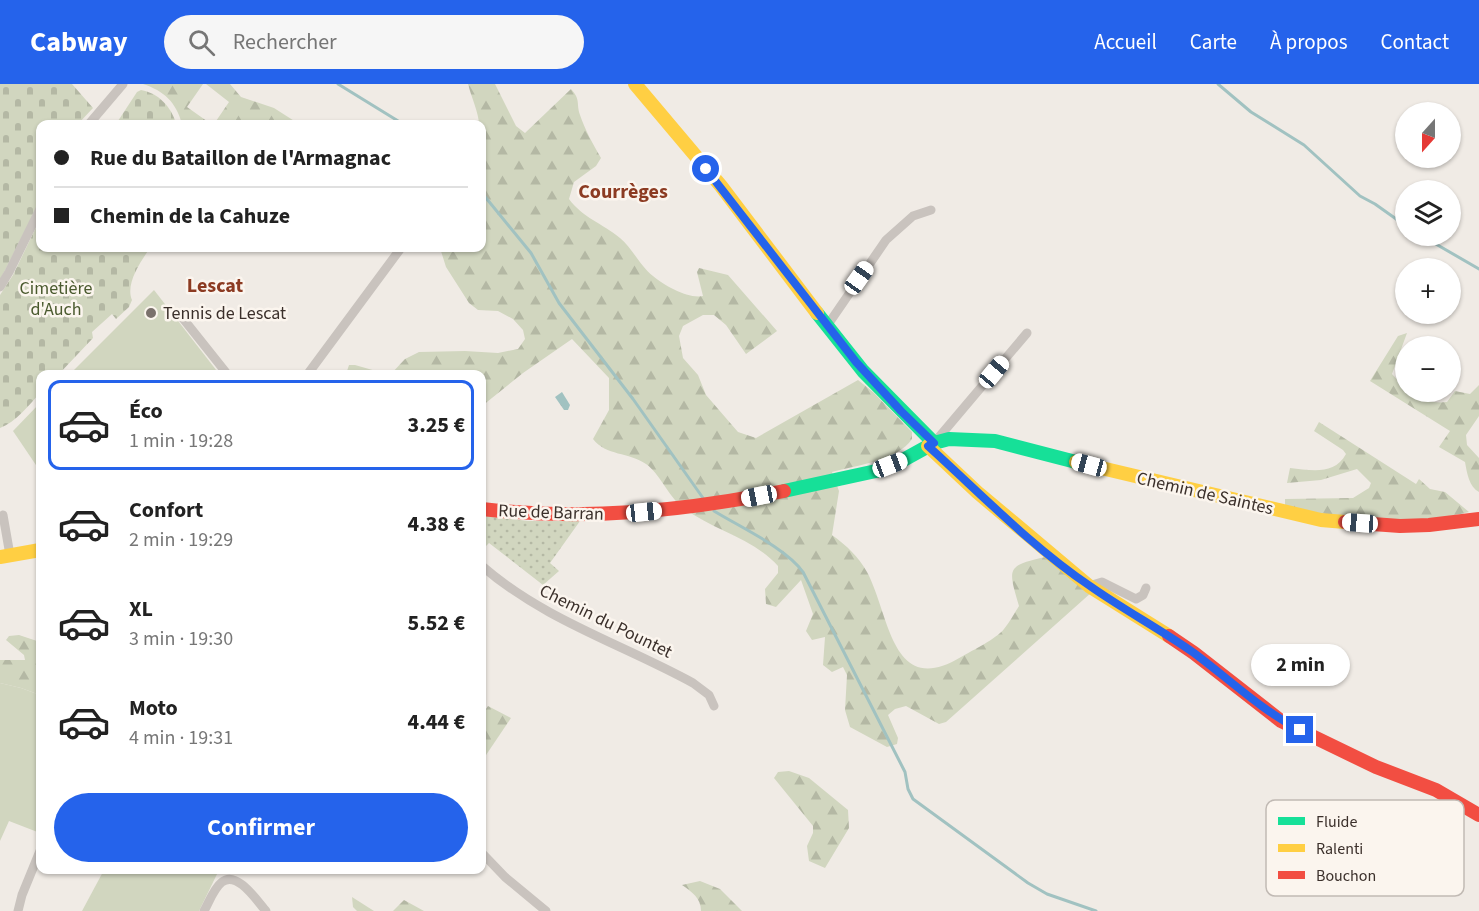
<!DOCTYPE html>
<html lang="fr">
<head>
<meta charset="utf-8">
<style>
  :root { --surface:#fff; --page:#f6f6f6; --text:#222; --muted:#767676; --line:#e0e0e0; --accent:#2563eb }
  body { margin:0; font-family:"Source Sans 3",sans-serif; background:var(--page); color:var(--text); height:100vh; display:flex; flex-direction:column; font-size:22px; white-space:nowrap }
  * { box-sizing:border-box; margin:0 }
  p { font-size:20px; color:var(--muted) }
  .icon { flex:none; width:33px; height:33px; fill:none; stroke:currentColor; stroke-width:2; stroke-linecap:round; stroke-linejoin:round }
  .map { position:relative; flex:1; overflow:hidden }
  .details { position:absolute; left:36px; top:286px; width:450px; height:504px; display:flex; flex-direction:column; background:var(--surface); border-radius:12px; box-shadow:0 2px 4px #0004 }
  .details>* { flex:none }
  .guide { position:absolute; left:36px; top:36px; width:450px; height:132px; border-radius:12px; box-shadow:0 2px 4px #0004; display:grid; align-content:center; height:132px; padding:0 18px; background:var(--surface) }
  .needle { width:39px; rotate:201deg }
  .buttons { position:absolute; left:1395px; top:18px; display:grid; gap:12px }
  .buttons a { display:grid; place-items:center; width:66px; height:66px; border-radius:50%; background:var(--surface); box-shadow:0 2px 4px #0004; font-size:30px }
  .end { position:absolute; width:27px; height:27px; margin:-14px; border:8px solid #2563eb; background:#fff; box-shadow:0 0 0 3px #fff }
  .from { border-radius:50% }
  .bubble { position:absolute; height:42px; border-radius:21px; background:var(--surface); box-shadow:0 2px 4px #0004; font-size:20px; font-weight:700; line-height:42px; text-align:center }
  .car { position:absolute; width:18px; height:36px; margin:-18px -9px; border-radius:8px; box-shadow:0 0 4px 2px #0007; background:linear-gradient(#fff 24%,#345 0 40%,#fff 0 76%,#345 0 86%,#fff 0) }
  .guide b { display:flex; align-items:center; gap:21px; height:57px; font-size:22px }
  .guide b+b { border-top:2px solid var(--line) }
  .guide i { width:15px; height:15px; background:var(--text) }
  ul { padding:10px 0 0; list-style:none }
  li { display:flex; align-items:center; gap:18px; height:90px; margin:0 12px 9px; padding:0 6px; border:3px solid transparent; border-radius:12px }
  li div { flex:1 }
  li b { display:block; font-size:22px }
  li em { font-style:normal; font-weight:700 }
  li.on { border-color:var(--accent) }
  li>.icon { width:54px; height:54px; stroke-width:1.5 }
  .cta { display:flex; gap:12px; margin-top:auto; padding:12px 18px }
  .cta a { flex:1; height:69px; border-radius:36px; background:var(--accent); color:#fff; font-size:24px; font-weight:700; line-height:69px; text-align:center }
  header { display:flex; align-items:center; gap:36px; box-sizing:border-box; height:84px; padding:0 30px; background:var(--accent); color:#fff }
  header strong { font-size:28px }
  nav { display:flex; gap:33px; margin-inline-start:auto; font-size:21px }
  .search { width:420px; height:54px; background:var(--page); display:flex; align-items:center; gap:15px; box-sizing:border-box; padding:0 21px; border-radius:33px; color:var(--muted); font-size:22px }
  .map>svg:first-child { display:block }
</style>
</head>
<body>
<header>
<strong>Cabway</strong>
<div class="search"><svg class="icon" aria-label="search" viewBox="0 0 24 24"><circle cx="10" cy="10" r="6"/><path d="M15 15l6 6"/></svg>Rechercher</div>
<nav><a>Accueil</a><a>Carte</a><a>À propos</a><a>Contact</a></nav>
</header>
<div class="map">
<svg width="1479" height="827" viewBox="0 0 1479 827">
  <defs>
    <pattern id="forest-firs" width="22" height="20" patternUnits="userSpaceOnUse" patternTransform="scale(1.5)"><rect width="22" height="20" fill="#d1d6bf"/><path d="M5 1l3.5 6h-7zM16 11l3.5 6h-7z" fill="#b4b8a4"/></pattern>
    <pattern id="cemetery-stones" width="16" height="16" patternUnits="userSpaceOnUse" patternTransform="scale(1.5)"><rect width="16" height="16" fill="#d1d6bf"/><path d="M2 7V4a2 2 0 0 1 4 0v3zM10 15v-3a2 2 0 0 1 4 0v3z" fill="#b4b8a4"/></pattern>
    <pattern id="garden-dots" width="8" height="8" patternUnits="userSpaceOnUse" patternTransform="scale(1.5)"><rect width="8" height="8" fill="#d1d6bf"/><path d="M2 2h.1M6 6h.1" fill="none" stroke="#b4b8a4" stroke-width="1.8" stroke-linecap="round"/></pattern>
    <pattern id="water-ripples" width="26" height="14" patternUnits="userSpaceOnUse" patternTransform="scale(1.5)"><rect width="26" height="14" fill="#a1c2c1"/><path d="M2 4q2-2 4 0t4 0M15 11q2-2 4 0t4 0" fill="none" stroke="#849e9d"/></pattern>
  </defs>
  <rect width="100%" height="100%" fill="#f0ebe5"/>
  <!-- grass -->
  <g fill="#d1d6bf">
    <path d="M154,206L220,291H69Z"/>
    <path d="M40,319V387L13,347Z"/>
    <path d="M0,599L21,604L40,611V749L9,737L0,757Z"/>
    <path d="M104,786H219L199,827H82Z"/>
  </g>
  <!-- forest -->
  <g fill="url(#forest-firs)">
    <path d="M143,0H203L187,23L211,40H182C176,18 164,7 143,0Z"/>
    <path d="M206,0H230L241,13L274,24L299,40H214L229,18Z"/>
    <path d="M468,0H495L516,42L525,49L571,5C581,16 576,19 580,31C585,46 593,60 601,74L596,82L574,98L569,115C583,134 602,139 620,154C633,165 640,182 653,192C665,202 688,215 703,212L697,188L699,184L728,191L777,247L746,270L726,241L714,231H703L683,242L679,252L683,274L698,291L706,311L738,348L756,354L858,296L873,308L912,348V355C897,377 857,381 832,388L839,407L832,451C847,462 858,472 867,488C890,531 891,615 961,573C973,566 996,555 1004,545C1010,538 1014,530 1019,522C1008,484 1006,482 1045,473L1092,508L946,638L939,640L906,622L895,625L888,631L898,654L897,660L887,663L850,643L845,626L847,591L843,583L832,588L823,581L825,553L812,556L806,547L813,530L801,496L776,523L766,520L765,505L778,489V482C752,453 711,446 681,422C668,411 659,389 646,380C629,368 606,372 593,355L609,326V294L572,255L523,289L482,322V291H437L435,289L433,291H350L347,287L349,281H355L390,291L405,275L419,268L465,267L498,269L518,265L525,255L523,246L513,235L498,227L478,226L469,219L446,183L440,164H482V40H479C479,30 471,12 468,0Z"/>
    <path d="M1407,249L1392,290L1405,304L1406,308C1423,308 1423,321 1447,318L1455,307L1470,310L1479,301V332L1466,351L1467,361L1479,374V408C1469,403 1467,389 1465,378L1439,363L1450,347L1370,297L1398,252Z"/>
    <path d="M1319,338L1416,400L1419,395L1430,405L1445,408L1469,428C1409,443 1345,433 1285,424V415L1353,414L1369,404L1371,399L1357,385L1321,396L1287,399L1290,384C1310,386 1334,392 1346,370L1343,366L1314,347Z"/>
    <path d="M19,551L40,558V611L21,604L0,599V576H25L24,571L6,556L9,552Z"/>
    <path d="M488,622L511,634L482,677V631Z"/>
    <path d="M789,687L809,694L848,726L849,744L825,784L809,777L807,762L813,749V742L774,694L778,688Z"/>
    <path d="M700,797L720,805L742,827H701C701,814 692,808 682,801Z"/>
    <path d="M352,813L374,827H357L353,823Z"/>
    <path d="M404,816L424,827H393Z"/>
  </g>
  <!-- cemetery -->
  <g fill="url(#cemetery-stones)">
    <path d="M0,0H72L93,24L78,40H40V117L0,196Z"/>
    <path d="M141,6C159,9 172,24 176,40H116L137,8Z"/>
    <path d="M40,135V164H150C141,177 125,200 132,216L129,223L116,235L112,230L92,248L93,254L58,291H40V309C29,321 16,338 0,344V211L13,191Z"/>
  </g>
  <!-- garden -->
  <path fill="url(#garden-dots)" d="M482,431L528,437H580L550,479L559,487L543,501L489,459L482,466Z"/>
  <!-- water -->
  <path fill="url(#water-ripples)" d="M562,308L570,321L568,326H564L555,313Z"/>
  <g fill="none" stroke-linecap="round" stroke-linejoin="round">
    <!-- stream -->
    <g stroke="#a1c2c1" stroke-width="3">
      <path d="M338,0L403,40"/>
      <path d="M1218,0L1251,28L1304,61L1360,112L1375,120L1406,142"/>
      <path d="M482,109L531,169L559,219L633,315L703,414"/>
      <path d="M1422,152L1479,185"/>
      <path d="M714,427C740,443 786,464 803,488L905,688L908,705L913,715L1028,799L1047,810L1096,827"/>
    </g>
    <!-- street -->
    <g stroke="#c9c3be" stroke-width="9">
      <path d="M89,40L123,0"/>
      <path d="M0,203L9,188L40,125"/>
      <path d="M181,232L228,291"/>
      <path d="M827,242L886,156L913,132L931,126"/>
      <path d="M307,291L401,164"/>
      <path d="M934,359L1027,249"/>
      <path d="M3,431L10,471"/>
      <path d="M482,482C544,536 622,560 693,599L709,611L714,622"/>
      <path d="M1089,502L1102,498L1136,515L1143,511L1146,504"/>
      <path d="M482,769L505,793L546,827"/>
      <path d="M18,827L22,811L40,767"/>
      <path d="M204,827C209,818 214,804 222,798C237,786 257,817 266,827"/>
    </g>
    <!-- fast -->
    <g stroke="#16e098" stroke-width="14">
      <path d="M817,229L863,287L934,359"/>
      <path d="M784,407L876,387L905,375L934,359L949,355L995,357L1076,378"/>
    </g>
    <!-- slow -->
    <g stroke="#ffcf43" stroke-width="14">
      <path d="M635,0L721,102L817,229"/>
      <path d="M928,362L977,408L1089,502L1169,552"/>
      <path d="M1076,378L1321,436L1345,438"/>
      <path d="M0,473L40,466"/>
    </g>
    <!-- jam -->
    <g stroke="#f24e42" stroke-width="14">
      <path d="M482,425C585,437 683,427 784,407"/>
      <path d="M1345,438L1400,442L1429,441L1479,435"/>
      <path d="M1169,552L1194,569L1281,637L1376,683L1436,706L1479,731"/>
    </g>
  </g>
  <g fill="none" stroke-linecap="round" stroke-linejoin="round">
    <!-- route -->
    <path stroke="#2563eb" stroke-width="8" d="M706,85L856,278L901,327L934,359L928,362C980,409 1032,463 1090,502C1124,526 1160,545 1194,569C1229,595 1261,626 1300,646"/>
  </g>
  <!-- markers -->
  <circle fill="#7a716c" stroke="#fbf5ee" stroke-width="2" cx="151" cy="229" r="6"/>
  <g text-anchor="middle" stroke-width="5" stroke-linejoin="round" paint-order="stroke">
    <!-- park labels -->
    <g font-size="18" fill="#4a5a2e" stroke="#fbf5ee">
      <text x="56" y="210">Cimetière<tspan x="56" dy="21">d'Auch</tspan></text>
    </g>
    <!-- poi labels -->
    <g font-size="18" fill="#3b302b" stroke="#fbf5ee" text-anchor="start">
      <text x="163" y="235">Tennis de Lescat</text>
    </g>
    <!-- street labels -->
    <g font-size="18" fill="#3b302b" stroke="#fbf5ee">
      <text transform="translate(1205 409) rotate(13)" y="6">Chemin de Saintes</text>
      <text transform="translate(551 428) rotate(2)" y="6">Rue de Barran</text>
      <text transform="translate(606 537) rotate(26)" y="6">Chemin du Pountet</text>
    </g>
    <!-- neighbourhood labels -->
    <g font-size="20" font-weight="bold" fill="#8c3b22" stroke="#fbf5ee">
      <text x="623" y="114">Courrèges</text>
      <text x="215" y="208">Lescat</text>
    </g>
  </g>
  <!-- legend -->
  <rect x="1266" y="716" width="198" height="96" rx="9" fill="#fbf5ee" stroke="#c1bab4" stroke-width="1.5"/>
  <rect x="1278" y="733" width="27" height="8" fill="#16e098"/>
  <rect x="1278" y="760" width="27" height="8" fill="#ffcf43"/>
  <rect x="1278" y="787" width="27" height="8" fill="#f24e42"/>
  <g font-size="16" fill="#3b302b">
    <text x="1316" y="743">Fluide</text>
    <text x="1316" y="770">Ralenti</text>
    <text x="1316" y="797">Bouchon</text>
  </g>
</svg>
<div class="buttons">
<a><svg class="needle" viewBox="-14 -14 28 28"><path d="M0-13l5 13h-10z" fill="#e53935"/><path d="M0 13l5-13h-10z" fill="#767676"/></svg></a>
<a><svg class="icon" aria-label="layers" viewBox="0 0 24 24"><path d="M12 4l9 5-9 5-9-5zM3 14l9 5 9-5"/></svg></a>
<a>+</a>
<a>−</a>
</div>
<i class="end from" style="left:706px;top:85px"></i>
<i class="end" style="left:1300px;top:646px"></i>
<div class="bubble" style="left:1251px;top:560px;width:99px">2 min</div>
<i class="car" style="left:859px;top:194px;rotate:35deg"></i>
<i class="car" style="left:994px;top:288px;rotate:40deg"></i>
<i class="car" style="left:890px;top:381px;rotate:69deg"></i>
<i class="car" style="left:1089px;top:381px;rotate:285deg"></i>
<i class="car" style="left:759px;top:412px;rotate:259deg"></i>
<i class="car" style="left:644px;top:428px;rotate:84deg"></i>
<i class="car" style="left:1360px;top:439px;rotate:274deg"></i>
<div class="guide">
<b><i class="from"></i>Rue du Bataillon de l'Armagnac</b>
<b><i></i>Chemin de la Cahuze</b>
</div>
<section class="details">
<ul>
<li class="on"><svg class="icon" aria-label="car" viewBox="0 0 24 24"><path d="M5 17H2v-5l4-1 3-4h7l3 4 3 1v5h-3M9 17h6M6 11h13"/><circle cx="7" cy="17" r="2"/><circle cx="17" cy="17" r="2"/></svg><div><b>Éco</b><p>1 min · 19:28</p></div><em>3.25 €</em></li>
<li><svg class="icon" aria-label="car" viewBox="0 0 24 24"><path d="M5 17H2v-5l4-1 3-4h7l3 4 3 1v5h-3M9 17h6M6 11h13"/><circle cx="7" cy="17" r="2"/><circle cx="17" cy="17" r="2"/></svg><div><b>Confort</b><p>2 min · 19:29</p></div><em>4.38 €</em></li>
<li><svg class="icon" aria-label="car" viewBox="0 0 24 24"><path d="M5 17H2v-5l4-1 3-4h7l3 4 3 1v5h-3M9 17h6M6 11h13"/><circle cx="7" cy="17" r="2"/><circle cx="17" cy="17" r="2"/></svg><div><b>XL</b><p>3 min · 19:30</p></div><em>5.52 €</em></li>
<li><svg class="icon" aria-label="car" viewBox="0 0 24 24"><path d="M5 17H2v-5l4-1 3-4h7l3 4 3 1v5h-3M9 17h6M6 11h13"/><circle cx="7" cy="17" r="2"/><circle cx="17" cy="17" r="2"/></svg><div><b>Moto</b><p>4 min · 19:31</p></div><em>4.44 €</em></li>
</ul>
<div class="cta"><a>Confirmer</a></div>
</section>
</div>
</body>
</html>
